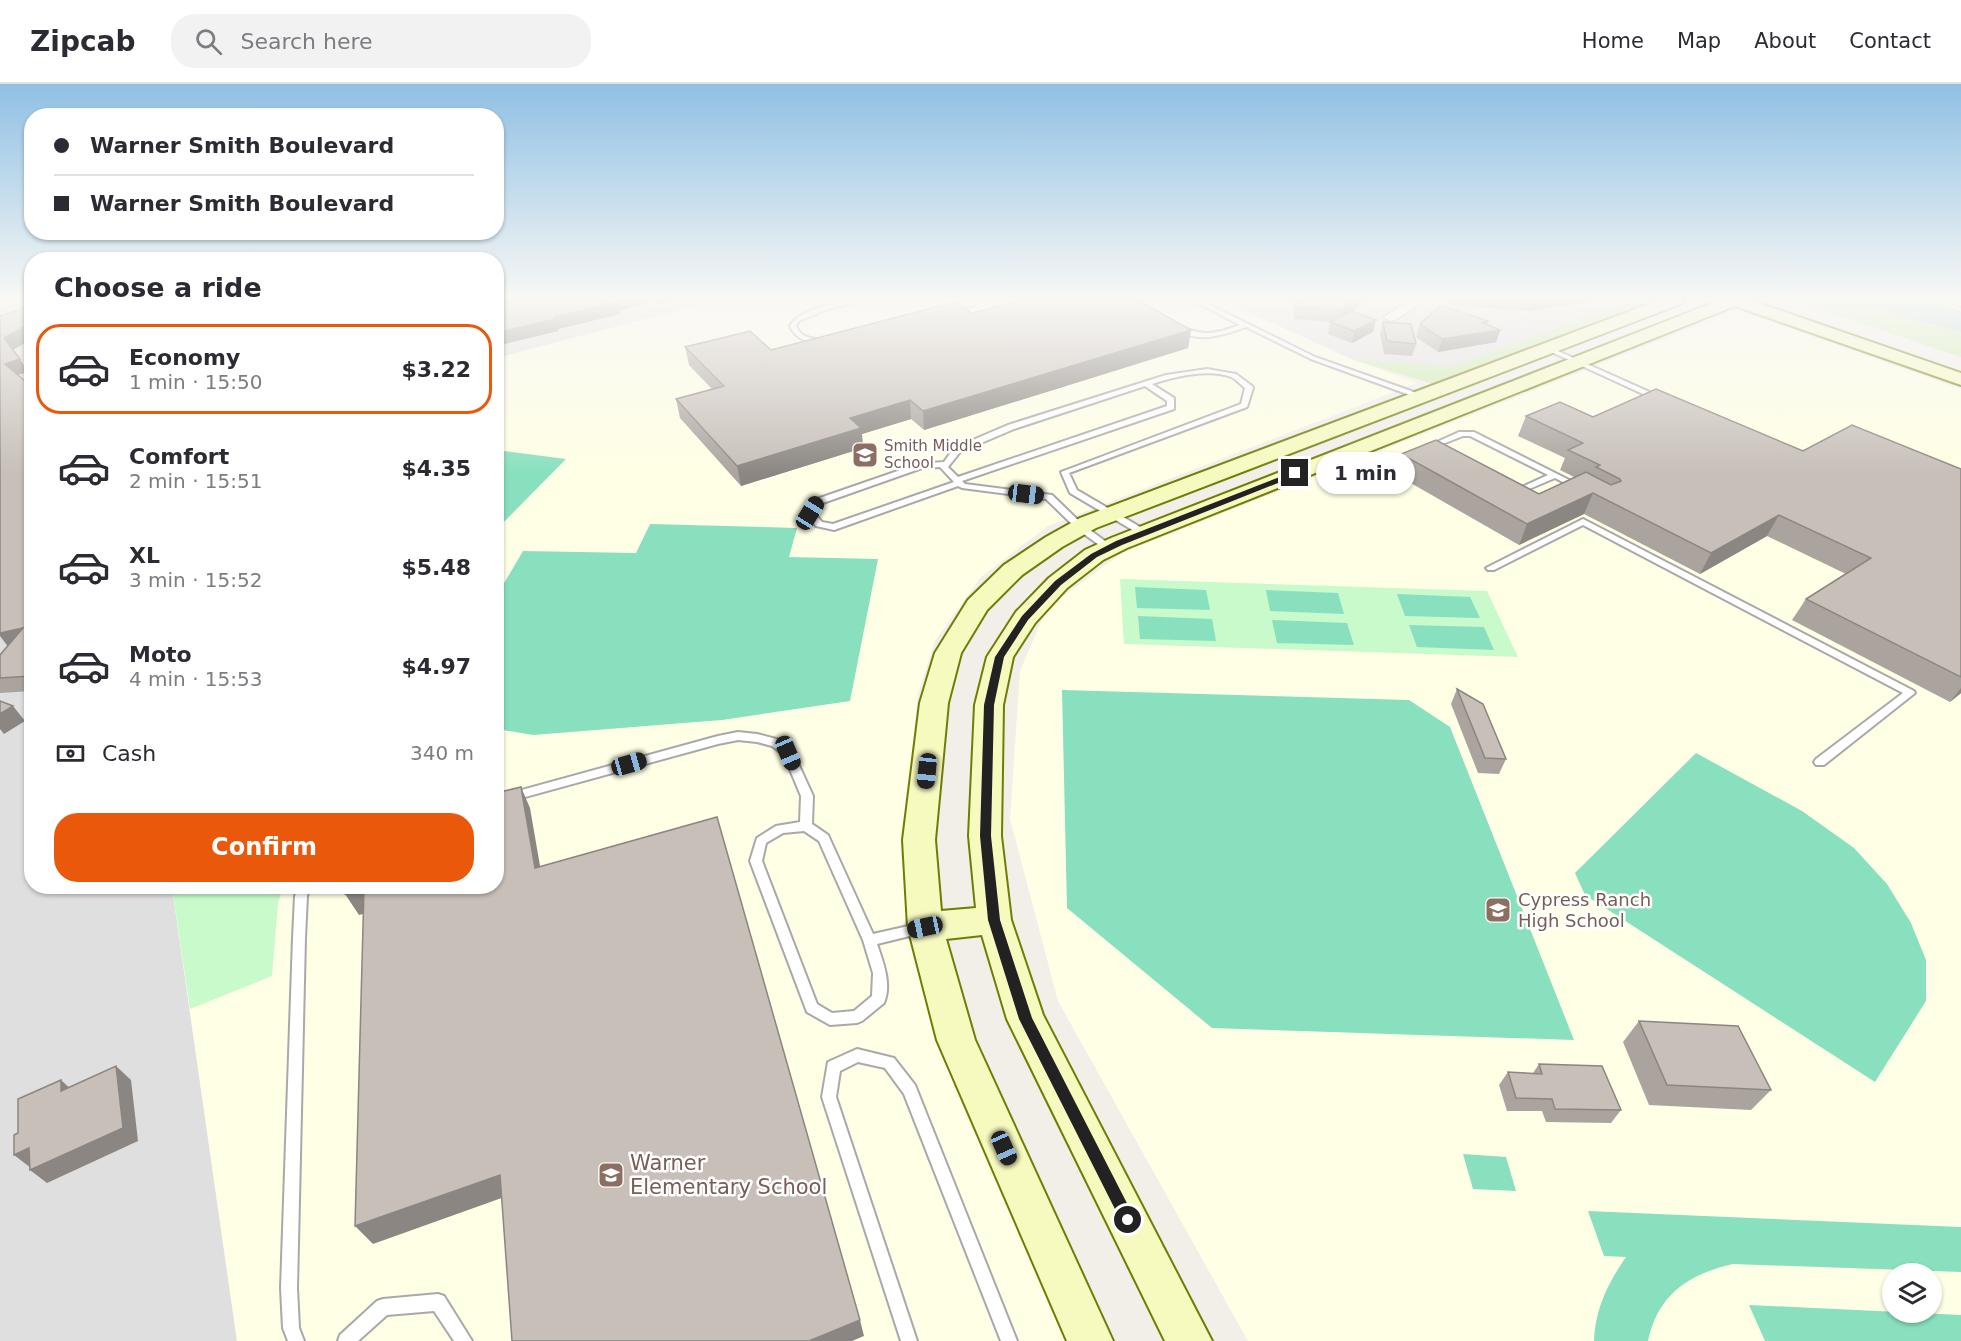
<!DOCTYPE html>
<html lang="en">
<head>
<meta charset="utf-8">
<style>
  :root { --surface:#fff; --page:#f2f2f3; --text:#2b2b33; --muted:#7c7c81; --line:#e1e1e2; --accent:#ea580c }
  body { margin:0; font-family:"DejaVu Sans",sans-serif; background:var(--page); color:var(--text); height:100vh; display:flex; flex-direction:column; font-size:22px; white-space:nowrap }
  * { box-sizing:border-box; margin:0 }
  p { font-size:20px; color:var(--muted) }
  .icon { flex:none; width:33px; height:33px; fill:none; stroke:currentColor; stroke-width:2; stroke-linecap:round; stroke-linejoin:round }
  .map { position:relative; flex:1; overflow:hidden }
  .sheet { position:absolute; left:24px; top:168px; width:480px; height:642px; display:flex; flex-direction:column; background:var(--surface); border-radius:24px; box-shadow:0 2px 4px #0004 }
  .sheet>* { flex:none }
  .hud { position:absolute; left:24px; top:24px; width:480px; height:132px; border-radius:24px; box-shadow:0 2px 4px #0004; display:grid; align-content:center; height:132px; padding:0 30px; background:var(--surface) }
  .buttons { position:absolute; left:1882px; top:1179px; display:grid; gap:12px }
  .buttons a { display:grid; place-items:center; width:60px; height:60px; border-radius:50%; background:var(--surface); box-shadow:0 2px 4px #0004; font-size:30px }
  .end { position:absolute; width:27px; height:27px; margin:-14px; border:8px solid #222; background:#fff; box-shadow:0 0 0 3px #fff }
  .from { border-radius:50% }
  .bubble { position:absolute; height:42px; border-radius:21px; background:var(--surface); box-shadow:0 2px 4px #0004; font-size:20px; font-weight:600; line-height:42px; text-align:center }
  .car { position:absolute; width:18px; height:36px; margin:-18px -9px; border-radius:8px; box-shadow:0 0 4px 2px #0007; background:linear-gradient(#222 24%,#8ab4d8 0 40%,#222 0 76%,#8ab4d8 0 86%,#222 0) }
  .hud b { display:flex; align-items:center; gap:21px; height:57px; font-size:22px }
  .hud b+b { border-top:2px solid var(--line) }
  .hud i { width:15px; height:15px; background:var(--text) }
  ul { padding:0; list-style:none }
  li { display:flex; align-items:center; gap:18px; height:90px; margin:0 12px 9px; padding:0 18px; border:3px solid transparent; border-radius:24px }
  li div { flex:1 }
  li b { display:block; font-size:22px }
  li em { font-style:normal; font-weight:600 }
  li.selected { border-color:var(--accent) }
  li>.icon { width:54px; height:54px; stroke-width:1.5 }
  h2 { padding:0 30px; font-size:27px; line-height:72px }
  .pay { display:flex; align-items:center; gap:15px; height:66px; padding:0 30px; font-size:22px }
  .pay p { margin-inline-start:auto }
  .button { display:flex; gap:12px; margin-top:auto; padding:12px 30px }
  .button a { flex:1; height:69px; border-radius:24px; background:var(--accent); color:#fff; font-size:24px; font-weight:600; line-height:69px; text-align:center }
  header { display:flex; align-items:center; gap:36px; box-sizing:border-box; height:84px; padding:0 30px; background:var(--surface); border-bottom:2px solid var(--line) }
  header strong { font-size:28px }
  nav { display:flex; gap:33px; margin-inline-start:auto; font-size:21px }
  .search { width:420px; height:54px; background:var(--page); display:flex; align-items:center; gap:15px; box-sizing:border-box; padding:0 21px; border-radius:24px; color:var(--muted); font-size:22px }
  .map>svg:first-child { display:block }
</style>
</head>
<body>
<header>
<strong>Zipcab</strong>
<div class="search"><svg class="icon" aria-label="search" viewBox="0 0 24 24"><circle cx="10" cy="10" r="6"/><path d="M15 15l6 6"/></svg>Search here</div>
<nav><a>Home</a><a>Map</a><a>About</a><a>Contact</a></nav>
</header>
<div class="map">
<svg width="1961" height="1257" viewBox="0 0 1961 1257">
  <rect width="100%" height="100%" fill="#f2efe9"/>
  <!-- residential -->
  <g fill="#e0dfdf">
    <path d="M0,215H31L32,802L172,803L237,1257H0Z"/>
    <path d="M497,215H721L497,274Z"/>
    <path d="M1260,215H1634L1453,283L1353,276L1235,223Z"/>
  </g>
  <!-- education -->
  <g fill="#ffffe5" fill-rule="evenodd">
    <path d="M721,215H1220L1349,274L1417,299L1048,442L981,493L935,557L918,610L901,771L927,918L1088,1257H237L172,803L496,802L497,274Z"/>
    <path d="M1737,226L1961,305V1257H1248L1058,917L1010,735L1020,587L1047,524L1122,469ZM1893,1190H1932V1228H1893Z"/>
  </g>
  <!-- grass -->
  <g fill="#cdebb0">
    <path d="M1634,215H1657L1433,300L1353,276L1453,283Z"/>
    <path d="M1789,215H1927L1961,226V273Z"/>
  </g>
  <!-- park -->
  <g fill="#c8facc">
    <path d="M1120,495L1487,507L1518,573L1124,560Z"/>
    <path d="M172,803H283L278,819L272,892L190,925Z"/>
  </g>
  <!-- pitch -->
  <g fill="#88e0be">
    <path d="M497,366L566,375L498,444H496Z"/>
    <path d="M650,440L797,444L789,473L878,475L850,617L722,636L533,651L497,645V511L523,467L636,469Z"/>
    <path d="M1135,503L1206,506L1210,526L1137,524Z"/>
    <path d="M1266,506L1338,509L1344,530L1270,527Z"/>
    <path d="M1397,510L1470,513L1480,534L1405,532Z"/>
    <path d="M1138,532L1212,535L1216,557L1140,555Z"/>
    <path d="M1272,536L1347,539L1354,561L1277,559Z"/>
    <path d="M1409,541L1484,543L1494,566L1417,563Z"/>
    <path d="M1062,606L1409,616L1450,643L1574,956L1212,944L1067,824Z"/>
    <path d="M1696,669L1802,727L1854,764L1887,800L1911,839L1926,876V917L1875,998L1585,811L1575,789Z"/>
    <path d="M1463,1070L1506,1073L1516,1107L1473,1105Z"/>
    <path d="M1588,1127L1961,1143V1188L1733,1180C1689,1190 1658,1210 1648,1257H1594C1595,1225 1608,1199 1626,1173L1604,1172Z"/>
    <path d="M1749,1221L1961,1231V1257H1765Z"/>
  </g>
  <!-- water -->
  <path fill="#aad3df" d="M1856,215H1921L1961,228V248L1912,235Z"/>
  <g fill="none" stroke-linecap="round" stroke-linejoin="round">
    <!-- lane casing -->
    <g stroke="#a9a9a9" stroke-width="4">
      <g id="lane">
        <path d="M855,215H865L828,225L799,237L796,242C801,254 811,254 822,256V258C808,259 796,256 790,242C798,226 837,219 855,215Z"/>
        <path d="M974,215H981L974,221L949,228L946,226L970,219Z"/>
        <path d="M1190,215H1198L1315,273L1425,312L1418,314L1311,275L1246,243C1222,252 1196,260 1174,244L1177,242C1205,252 1213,251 1240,241Z"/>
        <path d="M1941,215H1951L1961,218V222Z"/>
        <path d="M1545,263H1549L1663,314L1656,316L1545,265Z"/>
        <path d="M1207,285L1236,290L1252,302L1253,304L1247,323L1069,389L1077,406L1147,447V451H1141L1070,409L1061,388L1241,320L1245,304C1241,301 1236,295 1231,293C1209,284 1173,293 1152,300L1174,314V325L962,397L965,400L1052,411L1083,441L1112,462V466H1106L1077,445L1046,415L962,404L958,402L834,446L816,442L806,429L814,416L918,380L944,378L954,364L1008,341L1166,291ZM1145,302L1167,317V322L958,393L948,383L960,368L1014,345ZM940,383L954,398L833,440L822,438L814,429L820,420L922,384Z"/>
        <path d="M1459,348H1474L1583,403L1582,405H1576L1555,394L1522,408L1512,405V401L1522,403L1548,391L1470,352H1463L1430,365L1426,363Z"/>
        <path d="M1407,370H1413L1414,372L1350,400H1344L1343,398Z"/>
        <path d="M1583,435L1914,607L1915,609L1824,681H1816L1814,678L1816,675L1903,609L1583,441L1494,486H1488L1486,484Z"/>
        <path d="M738,648L757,650L780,656L792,666L813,712L812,740L828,751L873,850L922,839L926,840L928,844L926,848L922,849L877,860C883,878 892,900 884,919L862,937L857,939L830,941L807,928L750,777L757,754L776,742L800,738L801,712L784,671L772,662L757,658L738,656L718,660L496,721V713L718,652ZM804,747L819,757L863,856L873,889L872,912L854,927L832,929L817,920L762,777L766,759L783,749Z"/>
        <path d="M299,802H311L307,812L305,854L297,1204L299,1244L304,1257H288L283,1244L281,1204L293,854L295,812Z"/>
        <path d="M857,965L894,974L915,1001L1017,1257H1001L904,1010L885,984L858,978L840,987L836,1013L917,1257H901L822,1013L828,978Z"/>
        <path d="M438,1210L444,1212L472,1257H454L434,1227L387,1231L358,1257H338L340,1251L377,1217L383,1215Z"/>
      </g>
    </g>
    <!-- street casing -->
    <g stroke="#a9a9a9" stroke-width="3">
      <path id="street" d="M1413,215H1428L1395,236L1390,237L1384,233Z"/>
    </g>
    <!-- secondary casing -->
    <g stroke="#707d05" stroke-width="4">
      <path id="secondary" d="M1662,215H1685L1683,219L1096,444L1062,463L1022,491L987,526L961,569L948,619L935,756L941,827L976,824L969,752L975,621L987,573L1016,528L1049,494L1085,466L1111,454L1723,215H1747L1961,289V301L1735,222L1127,464L1103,476L1067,504L1035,539L1013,573L1003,621L1001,752L1011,836L1043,931L1212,1257H1165L1007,935L982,851L946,855L975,956L1113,1257H1067L937,956L908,843L903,756L920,619L935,569L968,516L1004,481L1046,453L1080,434Z"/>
    </g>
    <!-- lane -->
    <use href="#lane" fill="#fff" fill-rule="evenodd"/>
    <!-- street -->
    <use href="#street" fill="#fff" fill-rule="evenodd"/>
    <!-- secondary -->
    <use href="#secondary" fill="#f7fabf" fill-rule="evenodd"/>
  </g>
  <!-- wall -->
  <g fill="#aba49e">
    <path d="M496,215H678L660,220L654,216L619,227L620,230L558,245V247L496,262Z"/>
    <path d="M1295,215H1367L1352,227L1373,248L1352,259L1328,250L1330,238H1331L1294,235L1293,224Z"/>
    <path d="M1451,215H1595L1594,217L1527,227L1449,221Z"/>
    <path d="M972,229L1191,246L1188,264L924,346L911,335L862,350L863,364L741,402L680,334L676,315L712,305L689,281L685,263L771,266Z"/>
    <path d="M0,232L32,255L12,266L28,288L18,291L32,303V607L0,609V571L8,562Z"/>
    <path d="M1488,237L1486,241L1500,246L1496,258L1438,268L1416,253L1420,240Z"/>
    <path d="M1383,238L1416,260L1412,272L1384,270L1380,250Z"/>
    <path d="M1526,332L1593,333L1803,367L1961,385V609L1950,618L1792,536L1806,515L1846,490L1767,452L1700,490L1584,430L1519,461L1395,390L1401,370L1539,410L1574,393L1560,386L1565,374L1518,352Z"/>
    <path d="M1457,605L1506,675L1499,690L1478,689L1451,620Z"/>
    <path d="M1639,937L1771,1006L1751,1026L1649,1021L1623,958Z"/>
    <path d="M1539,980L1621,1026L1611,1039L1546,1038L1542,1027H1507L1499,1001L1508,988L1533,989Z"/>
  </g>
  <!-- shaded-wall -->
  <g fill="#8b8681">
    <path d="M496,215H526L496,222Z"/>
    <path d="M616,215H654V216L619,227L620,230L558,245V247L496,262V249Z"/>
    <path d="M659,215H678L660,220Z"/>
    <path d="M1355,215H1367L1340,238L1342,226Z"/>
    <path d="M1532,215H1595L1594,217L1527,227Z"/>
    <path d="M1376,236L1373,248L1352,259L1354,247Z"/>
    <path d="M1488,237L1484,248L1500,246L1496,258L1438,268L1442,255Z"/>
    <path d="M32,238V255L11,267L4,254Z"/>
    <path d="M1191,246L1188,264L924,346L923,327Z"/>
    <path d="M20,275L28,288L13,292L5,280Z"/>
    <path d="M910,316L911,335L862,350L863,364L741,402L737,382L850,334Z"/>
    <path d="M1593,409L1584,430L1519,461L1527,440Z"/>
    <path d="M1779,431L1767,452L1700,490L1711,469Z"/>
    <path d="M23,544L9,564L0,552V549Z"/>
    <path d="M1961,604V609L1950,618Z"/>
    <path d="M13,622L25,637L4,650L0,645V630Z"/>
    <path d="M521,703L530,724L544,805L535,784Z"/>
    <path d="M364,804L378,826L359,831L345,810Z"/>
    <path d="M116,982L131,996L138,1057L47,1099L30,1086Z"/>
    <path d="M61,996L76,1010L61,1007Z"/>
    <path d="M29,1064L31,1084L14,1071Z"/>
    <path d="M500,1091L513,1110L373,1160L355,1142Z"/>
    <path d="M860,1236L864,1252L852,1257H809Z"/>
  </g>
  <!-- building -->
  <g fill="#c7bfb8" stroke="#8b8681" stroke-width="1.5">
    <path d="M524,215H616H615L617,218L554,233L555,235L496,249V221Z"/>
    <path d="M1025,215H1136L1191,246L923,327L910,316L850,334L861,344L737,382L676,315L724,302L685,263L750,247L771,266L955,218L972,229Z"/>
    <path d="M1295,215H1355L1342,226L1296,223Z"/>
    <path d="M1441,221L1488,237L1483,239L1500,246L1442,255L1420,240Z"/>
    <path d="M32,222V238L4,254L20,275L5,280L32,303V592L0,594V571L23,544L0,549V232Z"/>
    <path d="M1352,227L1376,236L1354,247L1330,238Z"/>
    <path d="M1383,238L1411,240L1416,260L1387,257Z"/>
    <path d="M1656,305L1803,367L1852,341L1961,385V593L1806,515L1871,474L1779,431L1711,469L1593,409L1527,440L1401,370L1436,356L1539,410L1586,388L1611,401L1621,397L1620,395L1596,383L1600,381L1568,366L1583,359L1526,332L1560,318L1593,333Z"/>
    <path d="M1457,605L1483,620L1506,675L1485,674Z"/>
    <path d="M0,617L13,622L0,630Z"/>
    <path d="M521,703L535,784L717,733L860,1236L809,1257H512L500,1091L355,1142L364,804L345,810V802H496V709Z"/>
    <path d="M1639,937L1738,942L1771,1006L1667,1001Z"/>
    <path d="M1539,980L1602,982L1621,1026L1555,1025L1552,1015L1516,1014L1508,988L1542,990Z"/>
    <path d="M116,982L123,1044L30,1086L29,1064L14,1071V1051L18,1049V1015L61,996V1007Z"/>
  </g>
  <!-- sky -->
  <linearGradient id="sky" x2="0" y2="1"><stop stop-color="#8fc0e4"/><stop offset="0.55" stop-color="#f9f8f5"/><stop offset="1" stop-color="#f9f8f5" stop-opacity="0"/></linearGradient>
  <rect width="1961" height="391" fill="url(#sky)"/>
  <!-- route -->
  <path fill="#222" d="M1295,387L1299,389L1298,391L1122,461L1097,473L1061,501L1028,536L1004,573L994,621L991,752L1000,836L1032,934L1133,1131L1135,1136L1133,1141L1128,1144L1123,1141L1019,935L988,836L980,752L984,621L995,573L1022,532L1055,497L1091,470L1116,457Z"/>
  <!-- icons -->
  <defs>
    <g id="school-square" transform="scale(1.35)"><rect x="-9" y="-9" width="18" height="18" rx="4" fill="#8d6e63" stroke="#fff"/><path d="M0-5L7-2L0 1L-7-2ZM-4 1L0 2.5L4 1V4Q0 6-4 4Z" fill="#fff"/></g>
  </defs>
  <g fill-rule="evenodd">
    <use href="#school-square" x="865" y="371"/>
    <use href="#school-square" x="1498" y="826"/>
    <use href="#school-square" x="611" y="1091"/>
  </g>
  <g text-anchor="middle" stroke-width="5" stroke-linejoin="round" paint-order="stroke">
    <!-- far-education labels -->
    <g font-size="15" fill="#785e54" stroke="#fff" text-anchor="start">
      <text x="884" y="367">Smith Middle<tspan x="884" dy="17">School</tspan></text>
    </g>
    <!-- education labels -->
    <g font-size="18" fill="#785e54" stroke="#fff" text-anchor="start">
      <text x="1518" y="822">Cypress Ranch<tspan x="1518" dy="21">High School</tspan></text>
    </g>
    <!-- near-education labels -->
    <g font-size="21" fill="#785e54" stroke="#fff" text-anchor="start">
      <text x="630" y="1086">Warner<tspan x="630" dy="24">Elementary School</tspan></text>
    </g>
  </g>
</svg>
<div class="buttons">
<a><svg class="icon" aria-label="layers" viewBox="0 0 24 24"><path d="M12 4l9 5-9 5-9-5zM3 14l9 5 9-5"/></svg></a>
</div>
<i class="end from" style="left:1128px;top:1136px"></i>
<i class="end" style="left:1295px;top:389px"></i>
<div class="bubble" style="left:1316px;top:368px;width:99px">1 min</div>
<i class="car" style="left:1026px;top:410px;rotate:97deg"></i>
<i class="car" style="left:810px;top:429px;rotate:32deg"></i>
<i class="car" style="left:788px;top:669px;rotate:157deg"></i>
<i class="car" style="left:629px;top:680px;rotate:74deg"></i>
<i class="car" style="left:927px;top:687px;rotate:186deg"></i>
<i class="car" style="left:925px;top:843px;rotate:258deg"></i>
<i class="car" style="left:1004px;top:1064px;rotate:156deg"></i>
<div class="hud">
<b><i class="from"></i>Warner Smith Boulevard</b>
<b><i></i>Warner Smith Boulevard</b>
</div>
<section class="sheet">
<h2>Choose a ride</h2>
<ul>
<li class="selected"><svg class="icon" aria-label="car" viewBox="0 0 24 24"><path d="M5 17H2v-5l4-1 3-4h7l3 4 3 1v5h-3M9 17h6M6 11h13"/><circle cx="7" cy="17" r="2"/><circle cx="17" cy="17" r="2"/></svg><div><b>Economy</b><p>1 min · 15:50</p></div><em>$3.22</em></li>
<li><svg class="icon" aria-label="car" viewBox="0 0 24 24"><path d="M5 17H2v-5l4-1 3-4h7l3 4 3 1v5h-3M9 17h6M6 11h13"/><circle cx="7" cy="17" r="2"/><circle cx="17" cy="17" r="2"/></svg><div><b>Comfort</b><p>2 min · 15:51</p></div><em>$4.35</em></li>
<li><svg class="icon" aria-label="car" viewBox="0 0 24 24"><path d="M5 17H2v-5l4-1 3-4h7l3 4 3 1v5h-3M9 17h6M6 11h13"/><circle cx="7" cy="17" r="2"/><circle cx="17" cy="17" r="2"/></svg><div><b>XL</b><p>3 min · 15:52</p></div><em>$5.48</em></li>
<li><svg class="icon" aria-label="car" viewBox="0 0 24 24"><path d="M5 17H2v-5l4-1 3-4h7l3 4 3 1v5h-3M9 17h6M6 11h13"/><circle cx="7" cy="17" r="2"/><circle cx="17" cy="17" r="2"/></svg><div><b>Moto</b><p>4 min · 15:53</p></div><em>$4.97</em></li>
</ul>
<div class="pay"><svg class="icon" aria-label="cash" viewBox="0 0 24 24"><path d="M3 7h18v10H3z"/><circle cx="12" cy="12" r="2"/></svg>Cash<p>340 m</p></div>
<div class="button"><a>Confirm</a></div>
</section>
</div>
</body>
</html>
